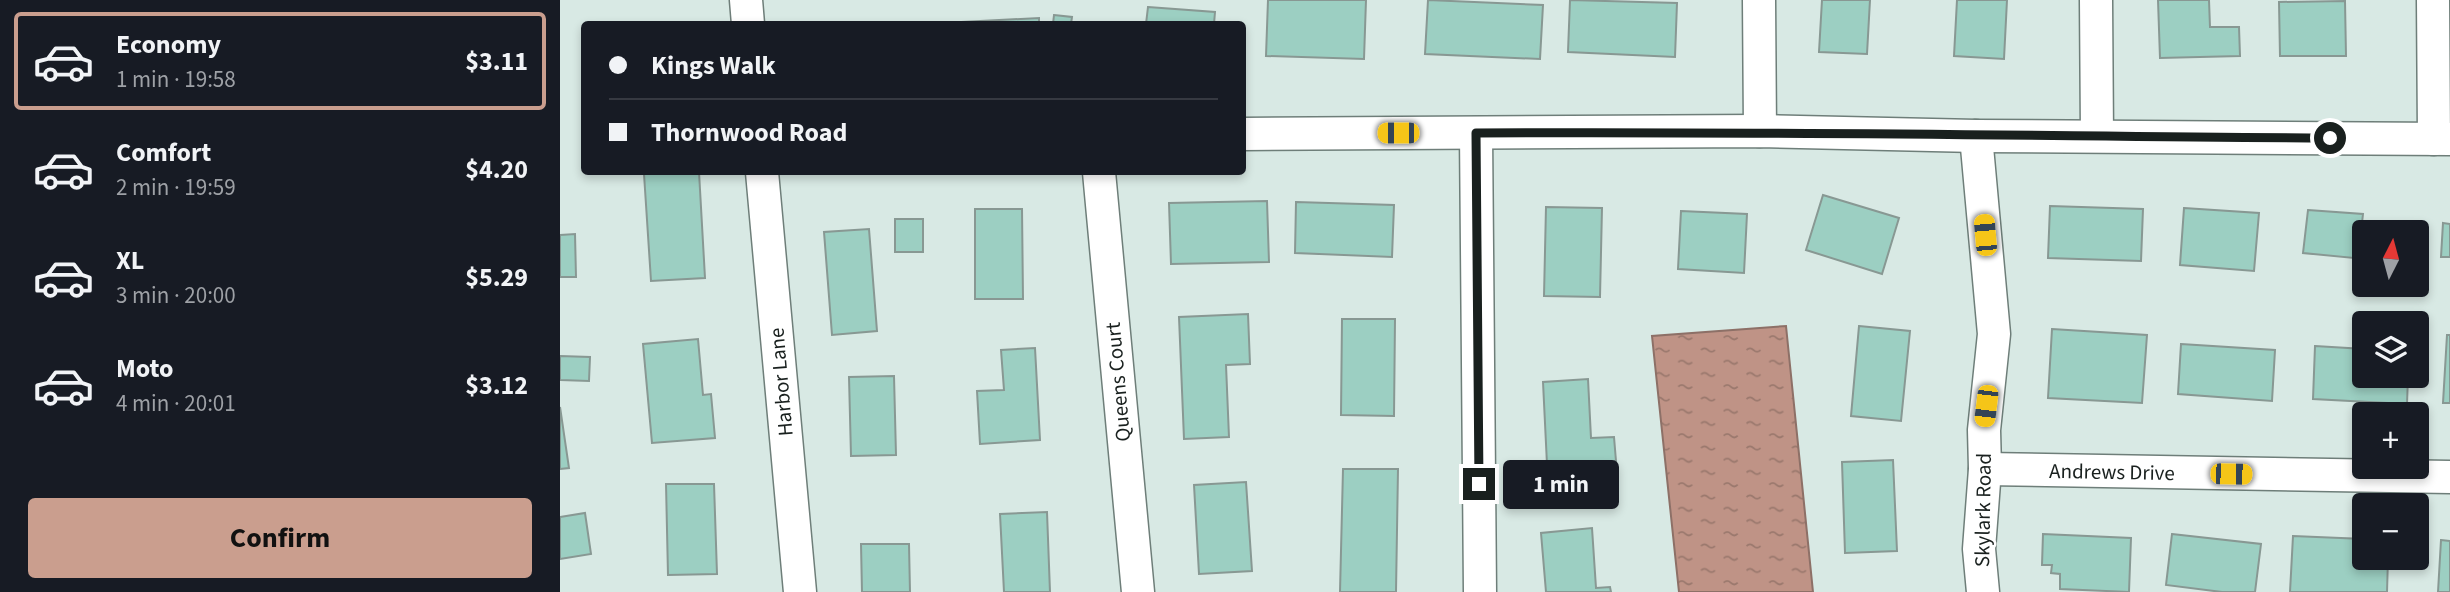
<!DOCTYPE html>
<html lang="en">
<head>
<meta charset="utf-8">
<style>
  :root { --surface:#171b24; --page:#242831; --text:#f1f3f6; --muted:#9ea1a6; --line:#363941; --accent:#ca9e8e }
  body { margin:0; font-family:"Source Sans 3",sans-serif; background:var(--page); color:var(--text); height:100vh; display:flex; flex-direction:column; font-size:26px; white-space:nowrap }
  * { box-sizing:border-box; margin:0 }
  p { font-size:23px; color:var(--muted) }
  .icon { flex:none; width:38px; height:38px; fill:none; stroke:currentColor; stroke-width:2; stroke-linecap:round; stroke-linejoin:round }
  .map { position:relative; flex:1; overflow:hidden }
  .details { display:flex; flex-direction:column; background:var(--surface); width:560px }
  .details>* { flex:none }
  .banner { position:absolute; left:21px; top:21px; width:665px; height:154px; border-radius:7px; box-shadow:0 4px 10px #0003; display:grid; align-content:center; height:154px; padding:0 28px; background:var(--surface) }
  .needle { width:46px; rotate:6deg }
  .fabs { position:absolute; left:1792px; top:220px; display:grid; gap:14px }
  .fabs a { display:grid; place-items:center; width:77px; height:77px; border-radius:7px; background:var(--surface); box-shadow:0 4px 10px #0003; font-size:35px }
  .end { position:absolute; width:32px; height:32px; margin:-16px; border:9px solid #19201e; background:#fff; box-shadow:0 0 0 4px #fff }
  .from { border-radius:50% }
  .bubble { position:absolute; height:49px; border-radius:7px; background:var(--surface); box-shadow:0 4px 10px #0003; font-size:23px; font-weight:700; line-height:49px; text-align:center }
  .car { position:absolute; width:21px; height:42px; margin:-21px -10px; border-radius:9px; box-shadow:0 0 5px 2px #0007; background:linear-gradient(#f5c518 24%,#345 0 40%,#f5c518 0 76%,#345 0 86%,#f5c518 0) }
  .banner b { display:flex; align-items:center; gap:24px; height:66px; font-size:26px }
  .banner b+b { border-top:2px solid var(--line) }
  .banner i { width:18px; height:18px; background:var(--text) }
  ul { padding:12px 0 0; list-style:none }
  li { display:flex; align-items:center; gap:21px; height:98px; margin:0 14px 10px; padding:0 14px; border:4px solid transparent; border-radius:7px }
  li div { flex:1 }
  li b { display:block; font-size:26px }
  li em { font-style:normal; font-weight:700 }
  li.on { border-color:var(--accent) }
  li>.icon { width:63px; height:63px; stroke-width:1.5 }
  .action { display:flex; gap:14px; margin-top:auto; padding:14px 28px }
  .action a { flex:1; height:80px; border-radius:7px; background:var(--accent); color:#111; font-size:28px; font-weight:700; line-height:80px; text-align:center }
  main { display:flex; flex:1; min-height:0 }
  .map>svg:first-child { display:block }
</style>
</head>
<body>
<main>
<section class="details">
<ul>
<li class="on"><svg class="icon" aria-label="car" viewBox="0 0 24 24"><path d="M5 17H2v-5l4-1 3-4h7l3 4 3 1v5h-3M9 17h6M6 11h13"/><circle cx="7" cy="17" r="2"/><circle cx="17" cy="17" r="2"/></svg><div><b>Economy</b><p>1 min · 19:58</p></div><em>$3.11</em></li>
<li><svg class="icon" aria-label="car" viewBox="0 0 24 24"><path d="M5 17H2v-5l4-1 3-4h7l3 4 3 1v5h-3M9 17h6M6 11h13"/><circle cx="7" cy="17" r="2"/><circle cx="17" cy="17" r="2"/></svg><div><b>Comfort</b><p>2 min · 19:59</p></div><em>$4.20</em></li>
<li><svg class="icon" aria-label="car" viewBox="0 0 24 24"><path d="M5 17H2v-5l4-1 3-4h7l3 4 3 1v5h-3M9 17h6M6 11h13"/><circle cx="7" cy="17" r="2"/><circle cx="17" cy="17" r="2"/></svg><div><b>XL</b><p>3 min · 20:00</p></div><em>$5.29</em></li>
<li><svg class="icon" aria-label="car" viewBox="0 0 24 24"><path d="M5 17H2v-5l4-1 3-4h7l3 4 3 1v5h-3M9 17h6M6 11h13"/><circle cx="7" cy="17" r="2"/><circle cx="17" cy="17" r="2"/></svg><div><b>Moto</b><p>4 min · 20:01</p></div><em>$3.12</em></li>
</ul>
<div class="action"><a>Confirm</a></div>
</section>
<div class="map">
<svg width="1890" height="592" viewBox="0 0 1890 592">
  <defs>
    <pattern id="water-ripples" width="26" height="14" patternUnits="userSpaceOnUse" patternTransform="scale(1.75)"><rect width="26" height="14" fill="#bf9386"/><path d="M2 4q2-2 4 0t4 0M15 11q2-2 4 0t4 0" fill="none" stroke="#9a786d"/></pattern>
  </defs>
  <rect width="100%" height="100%" fill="#d8e9e4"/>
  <!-- water -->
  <path fill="url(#water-ripples)" stroke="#8d7067" stroke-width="2" d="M1226,326L1253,592H1119L1092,336Z"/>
  <!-- building -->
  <g fill="#9ccfc2" stroke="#889893" stroke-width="2">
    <path d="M708,0H806L804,59L706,56Z"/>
    <path d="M868,0L983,5L980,59L865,54Z"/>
    <path d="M1010,0L1117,3L1115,57L1008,52Z"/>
    <path d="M1262,0H1310L1307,54L1259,52Z"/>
    <path d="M1397,0H1447L1444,59L1394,56Z"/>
    <path d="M1598,0H1649L1650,27H1679L1680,56L1600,58Z"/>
    <path d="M1785,1L1786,56H1720L1719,2Z"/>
    <path d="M588,7L655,12L654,24H586Z"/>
    <path d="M494,15L512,17L511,24H493Z"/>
    <path d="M479,18V24H402V22Z"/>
    <path d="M139,172L145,278L91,281L84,174Z"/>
    <path d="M1263,195L1339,218L1322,274L1246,250Z"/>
    <path d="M707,201L709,262L611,264L609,203Z"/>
    <path d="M736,202L834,205L832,257L735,253Z"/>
    <path d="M1490,206L1583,209L1581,261L1488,258Z"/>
    <path d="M986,207L1042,208L1040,297L984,296Z"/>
    <path d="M1624,208L1699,213L1694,271L1620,265Z"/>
    <path d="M415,209H462L463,299H415Z"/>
    <path d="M1748,210L1803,214L1802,223L1828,225L1827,233H1804V259L1743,253Z"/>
    <path d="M1121,211L1187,214L1184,273L1118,269Z"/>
    <rect x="335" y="219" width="28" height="33"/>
    <path d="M1883,223L1890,224V257H1881Z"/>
    <path d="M309,229L317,331L272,335L264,232Z"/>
    <path d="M15,234L16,277H0V235Z"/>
    <path d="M688,314L690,364L666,365L669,437L624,439L619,317Z"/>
    <path d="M782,319H835L834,416L781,415Z"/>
    <path d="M1299,326L1350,331L1341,421L1291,416Z"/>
    <path d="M1492,329L1587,335L1582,403L1488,398Z"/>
    <path d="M1887,335H1890V403H1883Z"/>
    <path d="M138,339L143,395L151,394L155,438L92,443L83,344Z"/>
    <path d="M1621,344L1715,350L1712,401L1618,394Z"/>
    <path d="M1755,346L1804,349V376H1848L1847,404L1753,399Z"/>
    <path d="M475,348L480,440L420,444L417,391L444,390L441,350Z"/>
    <path d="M0,356L30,357L29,381L0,380Z"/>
    <path d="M334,376L336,455L291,456L289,377Z"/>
    <path d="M1028,379L1031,438L1054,437L1056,461L1035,462L1036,483L988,485L983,382Z"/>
    <path d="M0,407L9,468L0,469Z"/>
    <path d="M1333,460L1337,551L1285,553L1282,462Z"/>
    <path d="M783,469H838L836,592H780Z"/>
    <path d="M686,482L692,571L639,574L634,485Z"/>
    <path d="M106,484H154L157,574L108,575Z"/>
    <path d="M487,512L490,592H444L440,514Z"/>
    <path d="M25,513L31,554L0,559V517Z"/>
    <path d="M1032,528L1036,588L1050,587L1051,592H986L981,533Z"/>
    <path d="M1483,534L1571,538L1569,592L1500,589V574L1491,573L1492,565H1482Z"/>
    <path d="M1612,534L1701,544L1695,592H1662L1606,585Z"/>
    <path d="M1733,536L1804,539V558H1828L1827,592H1730Z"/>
    <path d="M1881,540L1890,541V592H1878Z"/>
    <path d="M301,544H349L350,592H302Z"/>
  </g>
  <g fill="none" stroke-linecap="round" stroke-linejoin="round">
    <!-- minor casing -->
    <g stroke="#6e7e79" stroke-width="35">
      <g id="minor">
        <path d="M186,0L188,24"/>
        <path d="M1199,0L1200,131"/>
        <path d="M1536,0L1537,136"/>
        <path d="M1873,0L1874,139"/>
        <path d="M916,133L920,592"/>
        <path d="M682,134L1200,131L1416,136L1890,139"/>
        <path d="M1416,136L1434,334L1424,430L1425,469L1419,549L1423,592"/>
        <path d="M202,172L240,592"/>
        <path d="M539,172L578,592"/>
        <path d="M1425,469L1890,477"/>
      </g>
    </g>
    <!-- minor -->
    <use href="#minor" stroke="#fff" stroke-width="32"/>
  </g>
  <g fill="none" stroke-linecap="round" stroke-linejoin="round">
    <!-- route -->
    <path stroke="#19201e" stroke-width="9" d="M919,484L916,133C1201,131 1485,136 1770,138"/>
  </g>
  <g text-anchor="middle" stroke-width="5" stroke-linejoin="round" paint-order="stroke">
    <!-- street labels -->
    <g font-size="21" fill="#19201e" stroke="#fff">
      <text transform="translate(221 382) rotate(-95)" y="7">Harbor Lane</text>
      <text transform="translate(558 382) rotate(-95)" y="7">Queens Court</text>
      <text transform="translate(1552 472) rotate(1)" y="7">Andrews Drive</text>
      <text transform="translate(1423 510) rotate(-89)" y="7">Skylark Road</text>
    </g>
  </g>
</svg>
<div class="fabs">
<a><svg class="needle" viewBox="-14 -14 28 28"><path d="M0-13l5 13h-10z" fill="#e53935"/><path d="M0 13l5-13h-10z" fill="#9ea1a6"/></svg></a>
<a><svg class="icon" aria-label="layers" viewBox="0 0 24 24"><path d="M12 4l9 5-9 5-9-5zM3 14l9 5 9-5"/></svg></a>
<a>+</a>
<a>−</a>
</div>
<i class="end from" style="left:1770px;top:138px"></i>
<i class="end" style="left:919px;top:484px"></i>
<div class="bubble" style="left:943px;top:460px;width:116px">1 min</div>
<i class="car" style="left:838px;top:133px;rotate:270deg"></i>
<i class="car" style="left:1425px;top:235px;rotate:355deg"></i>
<i class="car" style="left:1426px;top:406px;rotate:187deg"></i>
<i class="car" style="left:1671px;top:474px;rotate:91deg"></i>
<div class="banner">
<b><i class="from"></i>Kings Walk</b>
<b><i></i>Thornwood Road</b>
</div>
</div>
</main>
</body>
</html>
